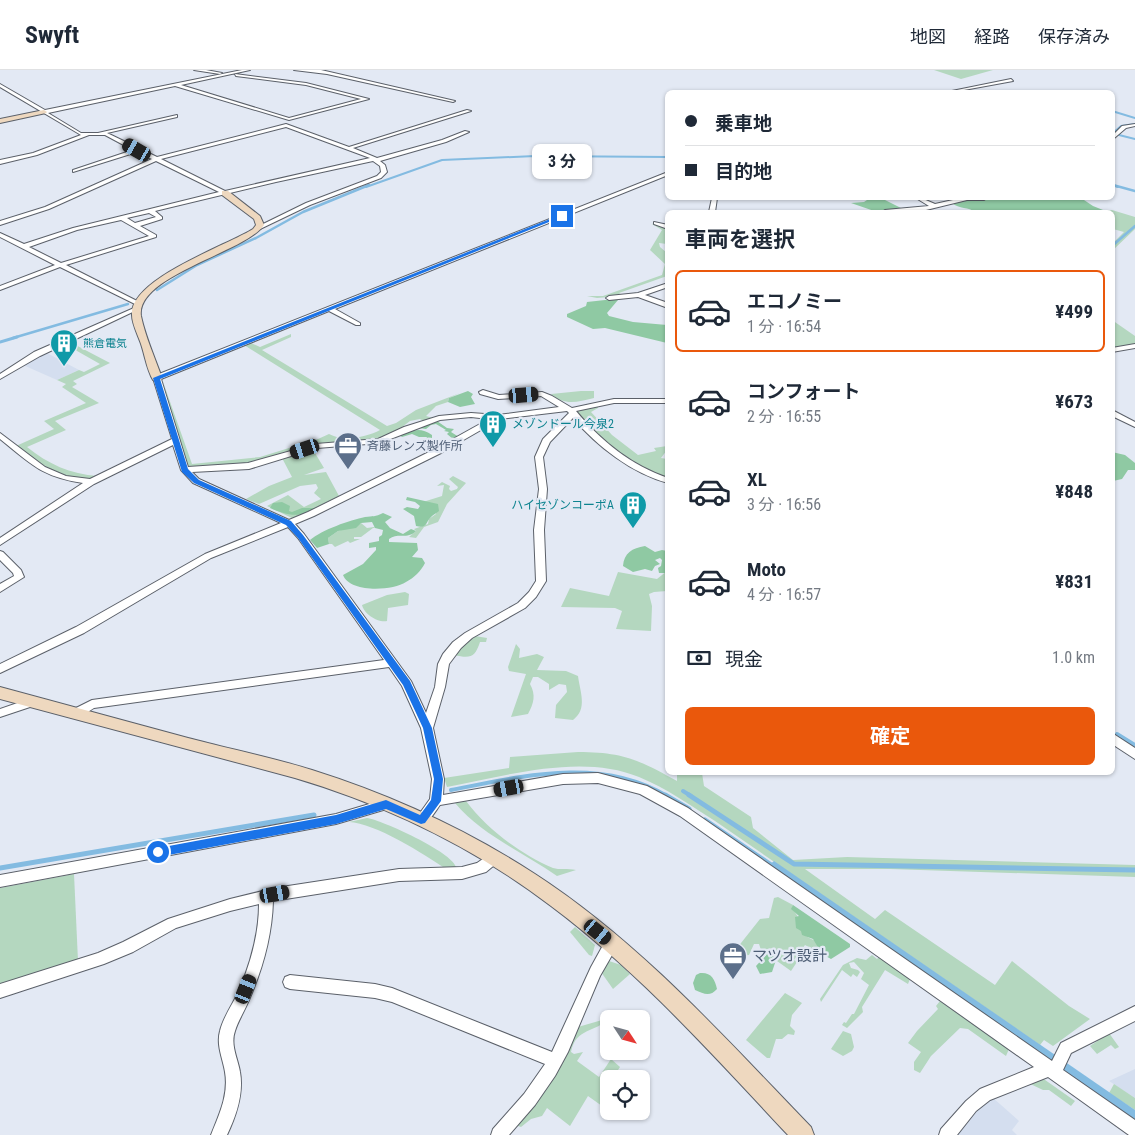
<!DOCTYPE html>
<html lang="ja">
<head>
<meta charset="utf-8">
<style>
  :root { --surface:#fff; --page:#f6f6f7; --text:#1f2937; --muted:#747a83; --line:#e0e1e3; --accent:#ea580c }
  body { margin:0; font-family:"Roboto Condensed","Noto Sans JP",sans-serif; background:var(--page); color:var(--text); height:100vh; display:flex; flex-direction:column; font-size:19px; white-space:nowrap }
  * { box-sizing:border-box; margin:0 }
  p { font-size:16px; color:var(--muted) }
  .icon { flex:none; width:28px; height:28px; fill:none; stroke:currentColor; stroke-width:2; stroke-linecap:round; stroke-linejoin:round }
  .map { position:relative; flex:1; overflow:hidden }
  .sheet { position:absolute; left:665px; top:140px; width:450px; height:565px; display:flex; flex-direction:column; background:var(--surface); border-radius:8px; box-shadow:0 1px 4px #0004 }
  .sheet>* { flex:none }
  .guide { position:absolute; left:665px; top:20px; width:450px; height:110px; border-radius:8px; box-shadow:0 1px 4px #0004; display:grid; align-content:center; height:110px; padding:0 20px; background:var(--surface) }
  .needle { width:32px; rotate:126deg }
  .controls { position:absolute; left:600px; top:940px; display:grid; gap:10px }
  .controls a { display:grid; place-items:center; width:50px; height:50px; border-radius:8px; background:var(--surface); box-shadow:0 1px 4px #0004; font-size:25px }
  .end { position:absolute; width:22px; height:22px; margin:-11px; border:6px solid #1a73e8; background:#fff; box-shadow:0 0 0 2px #fff }
  .from { border-radius:50% }
  .bubble { position:absolute; height:35px; border-radius:8px; background:var(--surface); box-shadow:0 1px 4px #0004; font-size:16px; font-weight:700; line-height:35px; text-align:center }
  .car { position:absolute; width:15px; height:30px; margin:-15px -8px; border-radius:6px; box-shadow:0 0 4px 1px #0007; background:linear-gradient(#222 24%,#8ab4d8 0 40%,#222 0 76%,#8ab4d8 0 86%,#222 0) }
  .guide b { display:flex; align-items:center; gap:18px; height:48px; font-size:19px }
  .guide b+b { border-top:1px solid var(--line) }
  .guide i { width:12px; height:12px; background:var(--text) }
  ul { padding:0; list-style:none }
  li { display:flex; align-items:center; gap:15px; height:82px; margin:0 10px 8px; padding:0 10px; border:2px solid transparent; border-radius:8px }
  li div { flex:1 }
  li b { display:block; font-size:19px }
  li em { font-style:normal; font-weight:700 }
  li.current { border-color:var(--accent) }
  li>.icon { width:45px; height:45px; stroke-width:1.5 }
  h2 { padding:0 20px; font-size:22px; line-height:60px }
  .pay { display:flex; align-items:center; gap:12px; height:55px; padding:0 20px; font-size:19px }
  .pay p { margin-inline-start:auto }
  .button { display:flex; gap:10px; margin-top:auto; padding:10px 20px }
  .button a { flex:1; height:58px; border-radius:8px; background:var(--accent); color:#fff; font-size:20px; font-weight:700; line-height:58px; text-align:center }
  header { display:flex; align-items:center; gap:30px; box-sizing:border-box; height:70px; padding:0 25px; background:var(--surface); border-bottom:1px solid var(--line) }
  header strong { font-size:24px }
  nav { display:flex; gap:28px; margin-inline-start:auto; font-size:18px }
  .map>svg:first-child { display:block }
</style>
</head>
<body>
<header>
<strong>Swyft</strong>
<nav><a>地図</a><a>経路</a><a>保存済み</a></nav>
</header>
<div class="map">
<svg width="1135" height="1065" viewBox="0 0 1135 1065">
  <rect width="100%" height="100%" fill="#e3e9f4"/>
  <!-- built -->
  <g fill="#d4deef">
    <path d="M43,281L79,300L57,310L23,295Z"/>
    <path d="M1135,999V1028L1109,1011Z"/>
    <path d="M992,1027L1019,1051L1012,1060L1017,1065H947Z"/>
  </g>
  <!-- green -->
  <g fill="#b4d7bf">
    <path d="M934,0H993L961,9Z"/>
    <path d="M1112,140L1135,147V159L1113,180V173L1124,162L1113,159L1112,142H1101Z"/>
    <path d="M654,153L667,158V169L665,171L667,174L659,173L660,177L667,183V206L619,223L623,226L597,228L587,226H603L662,205L665,194L650,180L662,160L652,154Z"/>
    <path d="M1112,250L1135,266V274L1113,278Z"/>
    <path d="M291,264V267L262,280L387,356L396,353L416,340L460,323L449,328L448,332L436,336L426,346L433,348L424,351L420,349L410,351L398,360L377,370L326,374L253,394L188,398L162,309L192,394L260,387L318,369L329,364C343,372 367,367 380,360L244,275L251,273L260,277Z"/>
    <path d="M68,271L110,293L73,311L77,314L72,317L99,333L55,351L66,360L27,377C48,394 70,404 98,406C73,419 36,391 16,376L54,359L44,351L86,333L62,317L66,314L57,310L79,300L84,302L100,294L63,273Z"/>
    <path d="M581,321H594V328C577,332 565,336 551,324Z"/>
    <path d="M598,335V338L591,342L612,365L638,385L656,381L654,378L667,376V380L661,388L667,389V409L658,406L605,374L575,341Z"/>
    <path d="M312,378L324,398L304,405L326,402L339,426L294,449L267,436L288,425L304,437L321,429L314,423L318,418L316,414L300,416L259,434L246,429L269,416L292,407L282,388Z"/>
    <path d="M453,406L466,413L447,434L438,452L424,457L416,468L409,467L416,461L414,459L428,454L429,449L436,444L433,435L423,432L442,426L444,415L437,416L442,412L450,416L449,419L451,421L457,419L458,417L449,409Z"/>
    <path d="M361,453L367,458L374,457L375,458H373L361,467H354V469H360L350,473L348,471L335,477L332,474H329L328,468L338,461Z"/>
    <path d="M667,501V521L654,522L649,524L652,536L651,561L616,559L622,541L615,538L561,537L570,518L609,526L618,502L657,509Z"/>
    <path d="M405,522L409,524L408,535L388,538L387,551C378,553 364,544 362,535L387,525Z"/>
    <path d="M475,566L487,568L486,572H480C475,587 471,589 454,585L458,579Z"/>
    <path d="M516,574L520,579L519,588L537,584L544,587L537,600L566,601L578,606C580,622 588,639 573,650L555,648L556,635L567,622L566,615L559,614L549,620V614L538,607H533L530,614C536,625 534,633 528,644L511,647L526,604L509,601L508,597Z"/>
    <path d="M578,682C623,682 639,690 677,711V703H702L704,716L751,747L753,758L793,790L847,787L1135,795V807L890,799H805L875,849L885,840L995,915L1012,891L1069,936L1090,949L1053,976L1044,970L1040,975L715,751C690,735 666,718 639,707C581,683 506,706 447,717L444,708L509,698L510,687Z"/>
    <path d="M466,731C487,759 520,784 553,798C559,800 568,798 576,800L557,806C523,782 483,766 455,733Z"/>
    <path d="M367,748C382,750 452,782 456,797L446,799C424,784 375,753 349,752Z"/>
    <path d="M74,804L78,891L0,917V818Z"/>
    <path d="M778,827L793,835L792,839C803,850 797,857 805,865C808,868 812,869 816,871L822,884L805,875L794,890L797,892L791,901L777,891V887L772,884L766,885L761,880L759,874H754L749,885L741,886L733,897L726,892L760,849L769,848L774,828Z"/>
    <path d="M575,857L595,875L592,886L589,885L570,862Z"/>
    <path d="M872,885L877,889L879,887L910,909L908,914L885,900L862,937L863,942L847,958L842,955L844,952L846,953L852,944H854L869,915L861,909L864,903L854,892L849,893L851,898L858,900L860,902L857,907L853,904L851,907L842,900L821,932L820,929L843,895L857,888L866,890Z"/>
    <path d="M609,891L621,895L630,904L613,919L601,902L606,892Z"/>
    <path d="M785,923L802,933L792,945L790,956L795,961L794,965L788,964L782,969H776L770,988H767L746,970Z"/>
    <path d="M940,931L1009,979L1006,986L968,959L960,958L931,986L920,1003L914,1000V992L921,982L908,973L917,961L938,939L936,936Z"/>
    <path d="M609,948C596,963 576,957 571,982L574,984L583,982L577,991L599,1007L611,989L620,997L616,1003L611,1001L608,1003L609,1023L607,1027L609,1028V1041L588,1026L570,1056L547,1038L542,1046L531,1049L521,1057L515,1055L578,957Z"/>
    <path d="M843,961L851,964L854,977L852,981L843,986L831,979Z"/>
    <path d="M1109,963L1119,977L1115,979L1111,975L1097,984L1090,976Z"/>
    <path d="M1038,1005L1075,1031L1071,1036L1049,1020H1043L1024,1011Z"/>
    <path d="M1114,1014L1135,1028V1040L1109,1023Z"/>
  </g>
  <!-- forest -->
  <g fill="#8fc9a3">
    <path d="M857,128H881L901,138L877,142L851,133L864,132L867,130Z"/>
    <path d="M970,128H1081L1093,136L1103,140H1072L1064,142H975C969,137 959,139 952,133L972,130Z"/>
    <path d="M614,229L618,230L607,243L609,246L633,252L667,255V273L605,258L593,259L567,247V244L586,236L587,232Z"/>
    <path d="M468,321L473,324L471,327L475,334L460,337L448,332L449,328Z"/>
    <path d="M437,351L447,358L454,359L451,362L459,367L436,380L425,372L427,367H419L412,364L402,367L399,365C412,360 421,357 432,365V370L439,375L453,369L447,364L449,362L444,361L446,360L436,354L431,355L426,359L419,358V356Z"/>
    <path d="M1112,382L1125,385L1135,393V400H1128L1122,409L1113,411Z"/>
    <path d="M407,427L438,434L439,441C437,443 434,444 432,446C425,452 428,459 416,456L414,446L403,439L407,437L418,439L420,436L415,432L406,430Z"/>
    <path d="M282,432L290,436L289,441L292,442L302,438H316C300,449 286,445 270,438L273,433Z"/>
    <path d="M383,443L392,447L385,452L390,458L403,464L411,459L416,461C407,470 398,462 389,469V472L417,473L418,480L412,487L422,488L425,493C421,501 414,508 406,512C392,521 350,523 343,505L363,494L376,480V477L369,478V473L379,471V467L382,465L383,460L375,458L372,452L361,453L356,458L338,461L328,468L329,474L317,478L310,470C322,460 350,450 365,447C373,446 375,447 383,443Z"/>
    <path d="M645,476L655,482L662,480L667,481L666,503H659L658,498L661,496L662,490L660,488L655,490L660,494L655,496L652,501L645,499L633,502L623,496C624,483 632,478 645,476Z"/>
    <path d="M793,835L850,874V877L831,889L822,884L813,869L802,865L801,861L796,858L795,847L799,846L791,839Z"/>
    <path d="M772,884L777,887L772,902L760,904L756,896L766,885Z"/>
    <path d="M700,903C711,902 715,909 717,919C710,927 704,924 695,920L693,913L696,905Z"/>
  </g>
  <!-- water -->
  <path fill="#83bbe1" d="M774,791L1135,1040V1053L767,797Z"/>
  <g fill="none" stroke-linecap="round" stroke-linejoin="round">
    <!-- stream-far4 -->
    <g stroke="#83bbe1" stroke-width="2">
      <path d="M1112,41L1135,48"/>
      <path d="M1112,64L1121,56L1135,54"/>
      <path d="M1119,65L1135,69"/>
      <path d="M1112,115L1118,117"/>
      <path d="M366,117L442,90L535,86L668,87"/>
    </g>
    <!-- stream-far3 -->
    <g stroke="#83bbe1" stroke-width="2.5">
      <path d="M1113,115L1135,121"/>
      <path d="M1112,176L1135,156"/>
      <path d="M157,220L197,195L256,168L303,142L369,115"/>
      <path d="M13,268L128,234"/>
    </g>
    <!-- stream-far2 -->
    <path stroke="#83bbe1" stroke-width="3" d="M0,272L17,267"/>
    <!-- stream-far1 -->
    <g stroke="#83bbe1" stroke-width="4">
      <path d="M1117,664L1135,675"/>
      <path d="M451,720C523,706 600,686 667,726"/>
      <path d="M683,721L691,726"/>
    </g>
    <!-- stream -->
    <g stroke="#83bbe1" stroke-width="5">
      <path d="M665,725L689,739"/>
      <path d="M689,725L794,794L1135,800"/>
      <path d="M705,750L774,797"/>
      <path d="M0,798L314,745"/>
    </g>
    <!-- street casing -->
    <g stroke="#5b6069" stroke-width="2">
      <g id="street">
        <path d="M194,0H206L222,3L220,4Z"/>
        <path d="M242,0H250L181,15L289,48L361,29L306,15L236,6L235,4L306,13L369,29L289,50L175,16L48,43L81,63H98L177,45V47L107,63L157,87L286,54L349,77L467,40L471,41L353,78L377,88L442,70L465,61L469,62L446,72L380,91L385,95L387,102L381,108L310,135L260,159L255,158L306,133L377,106L381,102L380,96L373,91L276,112L155,141L162,147V149L140,156L156,165V167L66,195L139,232V234H135L60,197L0,220V216L55,195L0,167V163L24,174L73,158L219,122L156,91L49,139L0,155V151L45,137L152,89L137,82L73,102V100L133,80L105,65H89L37,85L0,94V90L33,83L81,65L0,17V14L45,40ZM286,57L370,88L225,121L161,89ZM149,143L156,147L135,153L127,148ZM121,150L149,166L61,193L29,177L77,160Z"/>
        <path d="M294,0H321L455,31L453,32L327,4Z"/>
        <path d="M1011,9L1013,11L953,22H947Z"/>
        <path d="M1135,54V56L1126,58L1112,70V66L1122,56Z"/>
        <path d="M668,102V105L335,239L360,253V255H356L329,241L161,309L188,397L248,393L316,374L378,369L404,357L439,346L471,343L498,345L559,337L541,326L498,329L480,324L479,322L483,320L499,325L542,322L552,326L572,338L614,329H668V333H614L576,341C600,370 632,396 668,408V413C631,403 597,376 573,348L550,372L543,387L547,419L544,460L546,511L536,527L525,538L472,568L461,578L449,594L445,617L433,658L444,709L443,725L563,704L598,703L647,716L688,738L1052,991L1061,973L1135,936V951L1071,983L1063,1000L1135,1050V1065H1129L1048,1007L990,1030L976,1041L957,1065H939L941,1059L966,1031L980,1019L1034,997L680,746L640,724L598,713L563,714L440,735C434,743 427,757 417,754L415,750L430,729L432,709L421,658L402,616L389,597L94,638C87,642 78,650 70,647L68,644L70,641L92,630L384,590L298,468L288,457L211,488L84,563L0,603V594L76,557L205,484L281,453L193,413L181,400L173,375L94,414L0,475V468L83,413C42,407 31,394 0,369V363L45,397L66,406L90,409L172,369L153,308L154,306ZM567,341L569,343L543,369L535,387L539,419L534,460L536,511L529,522L518,533L465,563L453,572L443,584L438,594L435,617L426,643L411,611L304,464L295,454L314,446L441,383L500,349ZM471,347L489,349L435,379L308,442L289,450L199,409L192,402L249,399L317,378L380,373L440,350Z"/>
        <path d="M712,128H717L715,142H709Z"/>
        <path d="M916,128H921L935,134L962,128H987L984,130H967L926,140L897,142H882L885,140L929,136Z"/>
        <path d="M654,152L668,155V159L654,154Z"/>
        <path d="M668,213V217L645,225L668,233V238L638,227L609,230L606,228L609,226L638,223Z"/>
        <path d="M134,238L139,239L40,286L0,309V304L34,282Z"/>
        <path d="M1135,274V278L1112,282V278Z"/>
        <path d="M1112,340L1135,352V357L1112,346Z"/>
        <path d="M0,481L3,482L21,500L24,507L0,522V514L14,506L13,503L0,490Z"/>
        <path d="M32,628L36,629L38,632L36,635L0,647V639Z"/>
        <path d="M1112,663L1135,678V689L1112,674Z"/>
        <path d="M386,729L390,730L392,734L390,738L336,754L0,817V805L336,744Z"/>
        <path d="M493,782L498,784L499,788L498,792L486,802L462,809L399,811L273,831C272,866 263,898 249,930C245,940 238,951 235,961C230,975 238,989 240,1002C244,1024 236,1046 227,1065H211C219,1045 229,1025 225,1002C223,989 216,975 220,961C223,948 232,935 238,923C250,895 259,865 259,834L230,841L176,858L133,882L104,894L0,928V914L98,883L123,872L168,849L230,829L275,818L399,799L462,797L477,793Z"/>
        <path d="M612,867L617,868L619,873L600,906L568,982L555,1006L535,1035L509,1065H491L493,1059L524,1024L545,994L392,932L375,928L290,919L285,917L283,912L285,907L290,905L375,914L392,918L552,982L591,897L607,868Z"/>
      </g>
    </g>
    <!-- secondary casing -->
    <g stroke="#5b6069" stroke-width="2">
      <g id="secondary">
        <path d="M44,40L47,42L46,43L0,53V49Z"/>
        <path d="M222,121H228L260,146L264,155C246,182 135,206 141,246C145,266 155,288 162,308L161,310H153C147,300 145,286 141,274C138,265 132,254 132,245C129,209 228,175 253,159L256,155L254,149L222,125Z"/>
        <path d="M0,617C63,634 125,651 188,668C229,679 271,687 312,700C391,725 466,759 535,804C640,872 725,968 811,1057L814,1065H788C713,985 639,902 551,836C475,778 386,735 295,708L0,629Z"/>
      </g>
    </g>
    <!-- street -->
    <use href="#street" fill="#fff" fill-rule="evenodd"/>
    <!-- secondary -->
    <use href="#secondary" fill="#eed8bf" fill-rule="evenodd"/>
  </g>
  <!-- route -->
  <path fill="#1a73e8" d="M560,145L564,146L160,309L188,399L199,410L291,451L303,465L410,611L432,658L443,709L441,731L425,753L421,754L386,739L336,754L158,787L155,785L153,782L155,779L158,778L336,745L386,730L420,745L431,730L434,709L423,658L403,615L298,468L286,455L194,413L182,402L153,308Z"/>
  <!-- icons -->
  <defs>
    <g id="building-pin" transform="scale(1.4375)"><path d="M0 17L-7.5 6A9.5 9.5 0 1 1 7.5 6Z" fill="#0f9aa8" stroke="#e3e9f4"/><path d="M-4-6H4V6H1V3H-1V6H-4ZM-2.5-4.3h1.7v1.8h-1.7ZM.8-4.3h1.7v1.8H.8ZM-2.5-1h1.7V.8h-1.7ZM.8-1h1.7V.8H.8Z" fill="#fff"/></g>
    <g id="office-pin" transform="scale(1.4375)"><path d="M0 17L-7.5 6A9.5 9.5 0 1 1 7.5 6Z" fill="#5c6f8a" stroke="#e3e9f4"/><path d="M-6-3h4V-5.5h4V-3h4V5H-6ZM-1-4.5V-3h2v-1.5ZM-6 0V1H6V0Z" fill="#fff"/></g>
  </defs>
  <g fill-rule="evenodd">
    <use href="#building-pin" x="64" y="273"/>
    <use href="#building-pin" x="493" y="354"/>
    <use href="#office-pin" x="348" y="376"/>
    <use href="#building-pin" x="633" y="435"/>
    <use href="#office-pin" x="733" y="886"/>
  </g>
  <g text-anchor="middle" stroke-width="4.5" stroke-linejoin="round" paint-order="stroke">
    <!-- far-culture labels -->
    <g font-size="11" fill="#0d838f" stroke="#e3e9f4" text-anchor="start">
      <text x="83" y="277">熊倉電気</text>
    </g>
    <!-- culture labels -->
    <g font-size="12" fill="#0d838f" stroke="#e3e9f4" text-anchor="start">
      <text x="512" y="358">メゾンドール今泉2</text>
      <text x="614" y="439" text-anchor="end">ハイセゾンコーポA</text>
    </g>
    <!-- service labels -->
    <g font-size="12" fill="#4e5e75" stroke="#e3e9f4" text-anchor="start">
      <text x="367" y="380">斉藤レンズ製作所</text>
    </g>
    <!-- near-service labels -->
    <g font-size="15" fill="#4e5e75" stroke="#e3e9f4" text-anchor="start">
      <text x="752" y="891">マツオ設計</text>
    </g>
  </g>
</svg>
<div class="controls">
<a><svg class="needle" viewBox="-14 -14 28 28"><path d="M0-13l5 13h-10z" fill="#e53935"/><path d="M0 13l5-13h-10z" fill="#747a83"/></svg></a>
<a><svg class="icon" aria-label="locate" viewBox="0 0 24 24"><circle cx="12" cy="12" r="6"/><path d="M12 2v4M12 18v4M2 12h4M18 12h4"/></svg></a>
</div>
<i class="end from" style="left:158px;top:782px"></i>
<i class="end" style="left:562px;top:146px"></i>
<div class="bubble" style="left:532px;top:74px;width:60px">3 分</div>
<i class="car" style="left:137px;top:80px;rotate:300deg"></i>
<i class="car" style="left:524px;top:325px;rotate:85deg"></i>
<i class="car" style="left:305px;top:379px;rotate:252deg"></i>
<i class="car" style="left:509px;top:718px;rotate:260deg"></i>
<i class="car" style="left:275px;top:824px;rotate:80deg"></i>
<i class="car" style="left:598px;top:862px;rotate:129deg"></i>
<i class="car" style="left:246px;top:919px;rotate:22deg"></i>
<div class="guide">
<b><i class="from"></i>乗車地</b>
<b><i></i>目的地</b>
</div>
<section class="sheet">
<h2>車両を選択</h2>
<ul>
<li class="current"><svg class="icon" aria-label="car" viewBox="0 0 24 24"><path d="M5 17H2v-5l4-1 3-4h7l3 4 3 1v5h-3M9 17h6M6 11h13"/><circle cx="7" cy="17" r="2"/><circle cx="17" cy="17" r="2"/></svg><div><b>エコノミー</b><p>1 分 · 16:54</p></div><em>¥499</em></li>
<li><svg class="icon" aria-label="car" viewBox="0 0 24 24"><path d="M5 17H2v-5l4-1 3-4h7l3 4 3 1v5h-3M9 17h6M6 11h13"/><circle cx="7" cy="17" r="2"/><circle cx="17" cy="17" r="2"/></svg><div><b>コンフォート</b><p>2 分 · 16:55</p></div><em>¥673</em></li>
<li><svg class="icon" aria-label="car" viewBox="0 0 24 24"><path d="M5 17H2v-5l4-1 3-4h7l3 4 3 1v5h-3M9 17h6M6 11h13"/><circle cx="7" cy="17" r="2"/><circle cx="17" cy="17" r="2"/></svg><div><b>XL</b><p>3 分 · 16:56</p></div><em>¥848</em></li>
<li><svg class="icon" aria-label="car" viewBox="0 0 24 24"><path d="M5 17H2v-5l4-1 3-4h7l3 4 3 1v5h-3M9 17h6M6 11h13"/><circle cx="7" cy="17" r="2"/><circle cx="17" cy="17" r="2"/></svg><div><b>Moto</b><p>4 分 · 16:57</p></div><em>¥831</em></li>
</ul>
<div class="pay"><svg class="icon" aria-label="cash" viewBox="0 0 24 24"><path d="M3 7h18v10H3z"/><circle cx="12" cy="12" r="2"/></svg>現金<p>1.0 km</p></div>
<div class="button"><a>確定</a></div>
</section>
</div>
</body>
</html>
